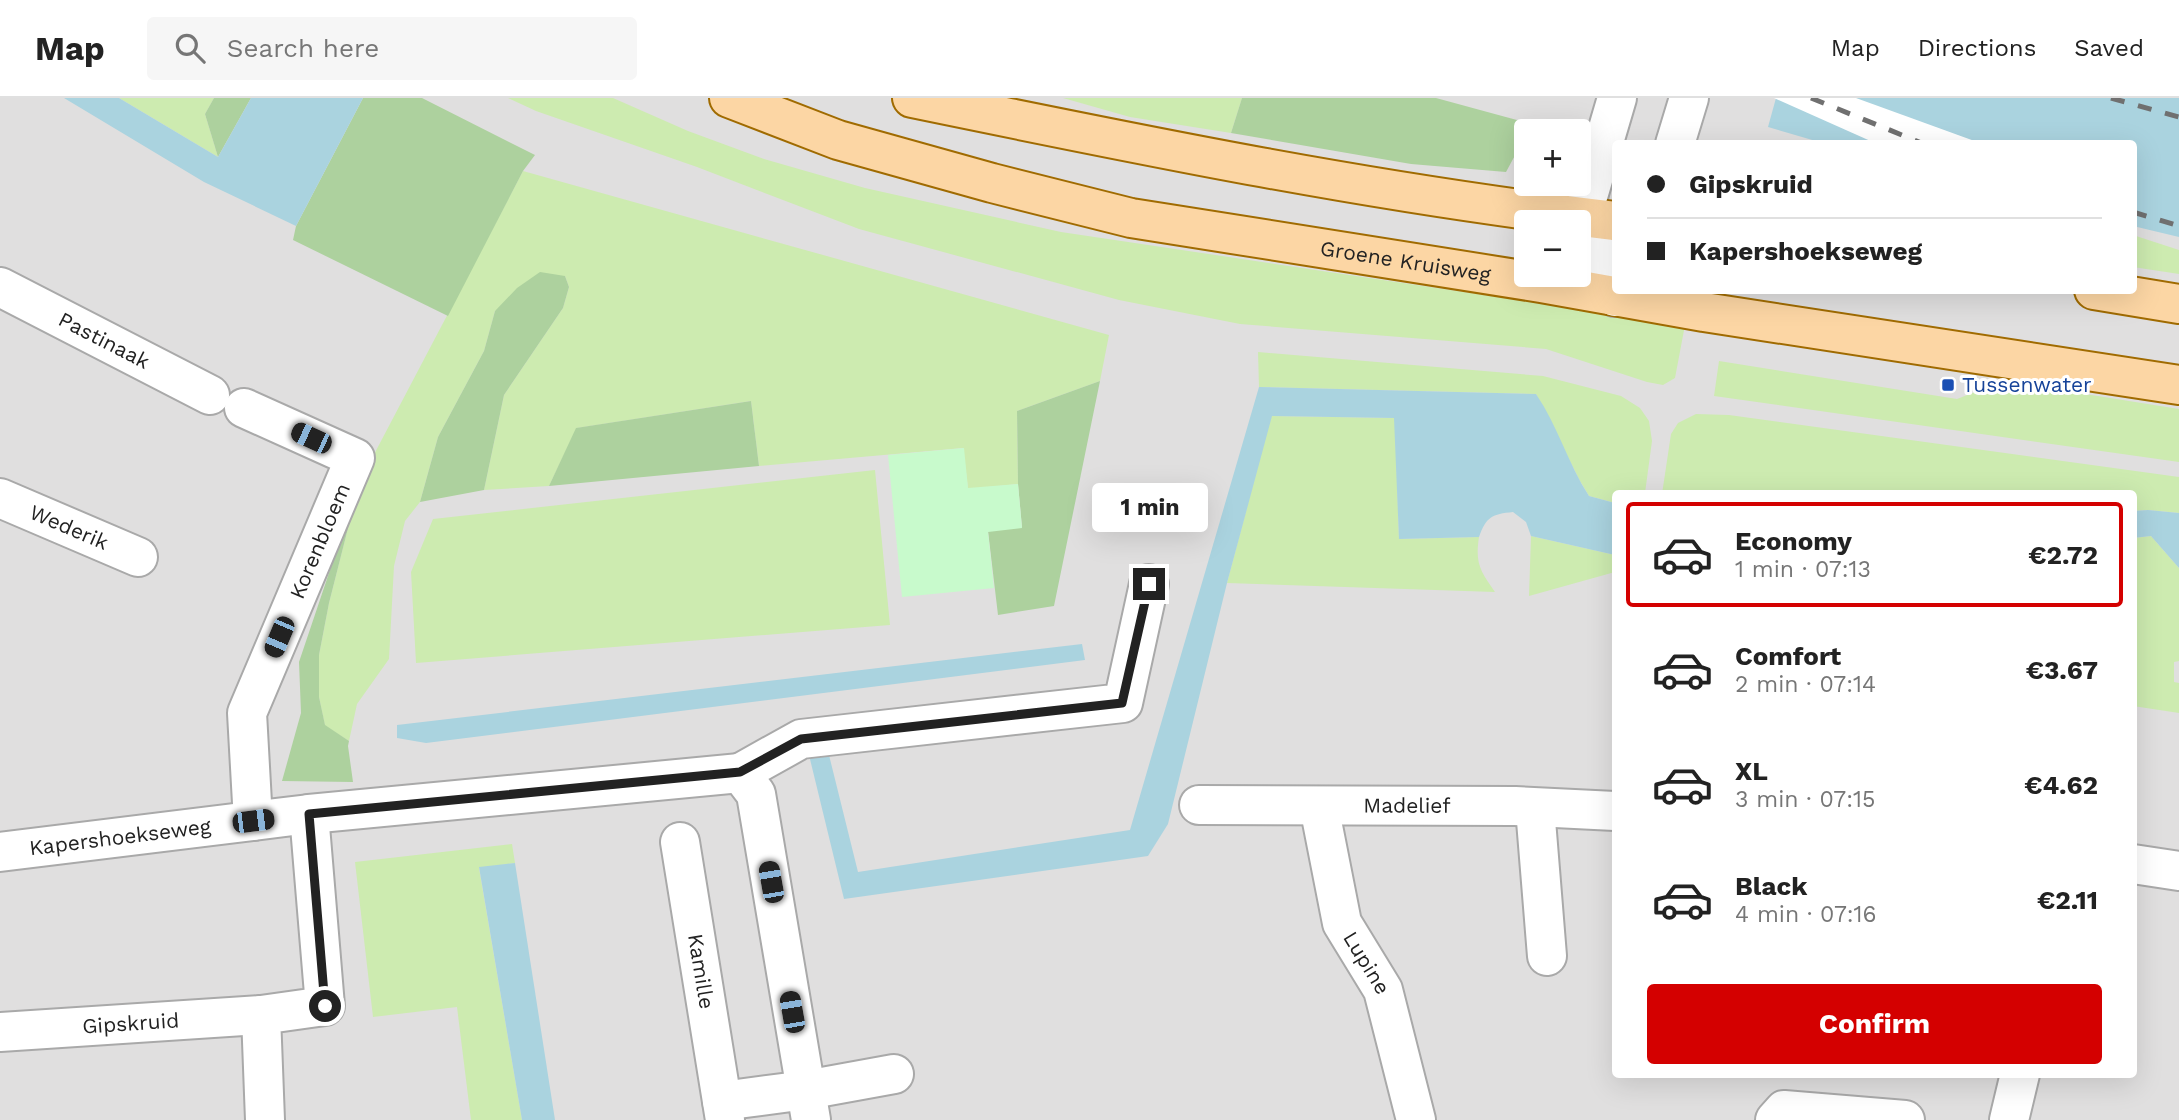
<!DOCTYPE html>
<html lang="en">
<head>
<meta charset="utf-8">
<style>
  :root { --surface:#fff; --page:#f6f6f6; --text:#222; --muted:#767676; --line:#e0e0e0; --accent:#d40000 }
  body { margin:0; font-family:"Work Sans",sans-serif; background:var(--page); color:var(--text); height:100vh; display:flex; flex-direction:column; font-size:26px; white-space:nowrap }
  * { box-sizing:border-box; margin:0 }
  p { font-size:23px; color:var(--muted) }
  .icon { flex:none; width:38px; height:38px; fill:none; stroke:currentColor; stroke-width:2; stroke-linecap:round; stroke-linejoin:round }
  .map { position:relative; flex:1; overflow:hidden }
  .drawer { position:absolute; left:1612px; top:392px; width:525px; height:588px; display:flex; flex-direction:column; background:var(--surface); border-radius:7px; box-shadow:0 7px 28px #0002 }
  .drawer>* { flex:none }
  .banner { position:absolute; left:1612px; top:42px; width:525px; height:154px; border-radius:7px; box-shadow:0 7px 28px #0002; display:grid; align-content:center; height:154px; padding:0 35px; background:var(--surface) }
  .buttons { position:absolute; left:1514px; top:21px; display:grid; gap:14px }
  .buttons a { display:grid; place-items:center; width:77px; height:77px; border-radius:7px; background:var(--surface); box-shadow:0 7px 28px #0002; font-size:35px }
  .end { position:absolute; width:32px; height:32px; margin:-16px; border:9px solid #222; background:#fff; box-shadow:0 0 0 4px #fff }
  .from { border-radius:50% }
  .bubble { position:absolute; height:49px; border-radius:7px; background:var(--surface); box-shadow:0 7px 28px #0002; font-size:23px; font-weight:700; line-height:49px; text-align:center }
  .car { position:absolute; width:21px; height:42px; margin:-21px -10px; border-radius:9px; box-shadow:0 0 5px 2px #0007; background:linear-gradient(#222 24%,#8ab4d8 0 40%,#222 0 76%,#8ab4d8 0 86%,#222 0) }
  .banner b { display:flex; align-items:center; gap:24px; height:66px; font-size:26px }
  .banner b+b { border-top:2px solid var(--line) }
  .banner i { width:18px; height:18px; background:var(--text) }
  ul { padding:12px 0 0; list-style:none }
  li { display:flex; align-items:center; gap:21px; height:105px; margin:0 14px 10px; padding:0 21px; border:4px solid transparent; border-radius:7px }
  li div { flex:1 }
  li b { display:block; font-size:26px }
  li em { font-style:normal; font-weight:700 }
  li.selected { border-color:var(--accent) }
  li>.icon { width:63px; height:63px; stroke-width:1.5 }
  .button { display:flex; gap:14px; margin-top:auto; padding:14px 35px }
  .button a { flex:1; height:80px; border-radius:7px; background:var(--accent); color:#fff; font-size:28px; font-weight:700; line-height:80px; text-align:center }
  header { display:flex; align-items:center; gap:42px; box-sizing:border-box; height:98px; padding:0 35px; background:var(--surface); border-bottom:2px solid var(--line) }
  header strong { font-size:33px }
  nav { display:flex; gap:38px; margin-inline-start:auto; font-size:24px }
  .search { width:490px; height:63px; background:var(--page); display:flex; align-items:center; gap:18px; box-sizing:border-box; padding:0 24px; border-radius:7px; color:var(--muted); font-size:26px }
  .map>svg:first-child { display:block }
</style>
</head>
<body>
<header>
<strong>Map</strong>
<div class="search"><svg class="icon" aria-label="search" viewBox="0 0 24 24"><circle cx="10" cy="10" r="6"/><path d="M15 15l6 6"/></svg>Search here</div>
<nav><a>Map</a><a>Directions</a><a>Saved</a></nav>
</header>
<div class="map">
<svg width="2179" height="1022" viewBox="0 0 2179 1022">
  <rect width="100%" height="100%" fill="#f2efe9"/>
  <!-- residential -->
  <path fill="#e0dfdf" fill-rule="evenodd" d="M0,0H2179V1022H0ZM1526,33H1578V86H1526ZM1615,46H2133V192H1615ZM1526,124H1578V177H1526ZM1615,396H2133V976H1615Z"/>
  <!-- grass -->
  <g fill="#cdebb0">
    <path d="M119,0H214L205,16L218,59Z"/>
    <path d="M508,0H613L688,33L764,61L865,90L1061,134L1685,227L1675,280L1663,287L1647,284L1546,251L1240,226L1119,202L859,131L697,69L536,13Z"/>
    <path d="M1063,0H1242L1231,35L1130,19Z"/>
    <path d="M523,73L1109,237L1100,283L1017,313L1018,386L968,391L963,350L759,368L751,303L577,330L549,388L484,392L504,297L563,210L569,189L565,178L495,213L484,253L438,339L420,404L405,423L394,468L389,561L357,606L349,643L325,628L319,599V557L329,505L360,383Z"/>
    <path d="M2133,137L2179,152V176L2133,169Z"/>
    <path d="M1258,254L1543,278L1621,298L1640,310L1649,323L1652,343L1645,395L1615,396V405L1589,398L1580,383L1536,296L1259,289Z"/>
    <path d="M1719,263L1957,301L2003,283L2179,311V364L1714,298Z"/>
    <path d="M1696,316L1729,317L2179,379V415L2148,412L2133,413V396H1662L1671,336L1678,325Z"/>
    <path d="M1271,318L1395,320L1399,441L1479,439C1475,465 1480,473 1495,494L1227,485Z"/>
    <path d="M875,372L890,527L416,565L411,474L433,421Z"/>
    <path d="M1531,438L1615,457V474L1529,498Z"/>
    <path d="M2151,438L2179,470V563L2174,564V584L2179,585V615L2133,608V440Z"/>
    <path d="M512,746L515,765L479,770L522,1022H471L457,909L373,919L355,764Z"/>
  </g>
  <!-- forest -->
  <g fill="#add19e">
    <path d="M214,0H251L218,59L205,16Z"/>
    <path d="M363,0H422L535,57L523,73L448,218L293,142L296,128Z"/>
    <path d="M1242,0H1436L1532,26L1528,33H1526V37L1506,74L1411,66L1231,35Z"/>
    <path d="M540,174L565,178L569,189L563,210L504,297L484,392L420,404L438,339L484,253L495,213L517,190Z"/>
    <path d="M1100,283L1054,508L998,517L988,433L1022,429L1018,386L1017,313Z"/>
    <path d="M751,303L759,368L549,388L576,330Z"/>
    <path d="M360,383L329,505L319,557V599L325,627L349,643L348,648L353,684L282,683L301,615L299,564Z"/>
  </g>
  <!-- park -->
  <path fill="#c8facc" d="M964,350L968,390L1018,386L1022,430L988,434L994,490L902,499L888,357Z"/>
  <!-- water -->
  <g fill="#aad3df">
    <path d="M64,0H119L218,59L251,0H363L296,128L204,84Z"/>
    <path d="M1776,0H2179V139L2133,128V46H1826L1768,29Z"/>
    <path d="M1259,289L1536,296C1558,328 1568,366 1589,398L1615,405V457L1531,438L1526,424L1513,414C1492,416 1486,419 1479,439L1399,441L1394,320L1272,318L1227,485L1168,726L1148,758L844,801L809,657L828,653L858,774L1130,732Z"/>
    <path d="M2148,412L2179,415V470L2151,438L2133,440V413Z"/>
    <path d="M1082,546L1085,562L426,645L397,640V627Z"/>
    <path d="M515,765L555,1022H522L479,769Z"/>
  </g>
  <!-- pier -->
  <path fill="#fff" d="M1774,0H1856L1980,45H1875Z"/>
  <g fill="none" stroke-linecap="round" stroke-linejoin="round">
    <!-- minor casing -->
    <g stroke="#a9a9a9" stroke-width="42">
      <g id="minor">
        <path d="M1675,46L1689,0"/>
        <path id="s1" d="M0,189L210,297"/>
        <path d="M1615,199L1582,119L1617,0"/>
        <path d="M244,310L355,360L247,615L253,723"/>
        <path id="s2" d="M0,400L138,459"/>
        <path d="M740,675L801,641L1123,605L1149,486"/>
        <path id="s3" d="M1199,707L1515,708L1615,713"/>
        <path id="s4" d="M1319,708L1342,825L1383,892L1416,1022"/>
        <path d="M1535,710L1547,858"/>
        <path id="s5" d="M680,744L725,1022"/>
        <path id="s6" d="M0,754L309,716L740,675L756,696L811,1022"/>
        <path d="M2133,766L2179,773"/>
        <path id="s7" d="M0,934L261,917"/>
        <path d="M722,1003L806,992L894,976"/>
        <path d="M265,1022L261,917L325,908L309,716"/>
        <path d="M1775,1022L1784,1012L1905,1022"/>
        <path d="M2009,1022L2020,976"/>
      </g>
    </g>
    <!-- major casing -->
    <g stroke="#a06b00" stroke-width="42">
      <g id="major">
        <path id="s8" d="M729,0L838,42L992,85L1131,120L1541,185L1704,214L2179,287"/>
        <path d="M912,0C1145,48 1379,96 1615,123"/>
        <path d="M2094,192L2179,206"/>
      </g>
    </g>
    <!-- minor -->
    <use href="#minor" stroke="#fff" stroke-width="38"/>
    <!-- major -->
    <use href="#major" stroke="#fcd6a4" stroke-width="38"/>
    <!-- rail -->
    <g stroke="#707070" stroke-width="5" stroke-dasharray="14 14" stroke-linecap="butt">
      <path d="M1811,0L1924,46"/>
      <path d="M2111,0L2179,19"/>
      <path d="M2133,114L2179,128"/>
    </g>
  </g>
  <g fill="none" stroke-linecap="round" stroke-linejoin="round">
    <!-- route -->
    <path stroke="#222" stroke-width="9" d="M325,908L309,716L740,674L801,641L1122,605L1149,486"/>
  </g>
  <!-- markers -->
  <rect fill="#1a4fb4" stroke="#fff" stroke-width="2.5" x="1941" y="280" width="14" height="14" rx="3.5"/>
  <g text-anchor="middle" stroke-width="6" stroke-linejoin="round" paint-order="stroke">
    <!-- street labels -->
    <g font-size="21" fill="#222" stroke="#fff">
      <text dy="7" stroke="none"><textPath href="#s8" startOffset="698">Groene Kruisweg</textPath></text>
      <text dy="7" stroke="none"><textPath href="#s1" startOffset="117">Pastinaak</textPath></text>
      <text dy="7" stroke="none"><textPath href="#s2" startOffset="75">Wederik</textPath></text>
      <text transform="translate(320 443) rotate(-67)" y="7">Korenbloem</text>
      <text dy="7" stroke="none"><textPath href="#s3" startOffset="208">Madelief</textPath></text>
      <text dy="7" stroke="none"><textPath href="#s6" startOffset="121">Kapershoekseweg</textPath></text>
      <text dy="7" stroke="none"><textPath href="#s4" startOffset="166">Lupine</textPath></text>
      <text dy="7" stroke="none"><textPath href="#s5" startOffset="131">Kamille</textPath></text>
      <text dy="7" stroke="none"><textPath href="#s7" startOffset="131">Gipskruid</textPath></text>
    </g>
    <!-- transit labels -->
    <g font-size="21" fill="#164399" stroke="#fff" text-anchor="start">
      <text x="1962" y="294">Tussenwater</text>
    </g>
  </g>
</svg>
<div class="buttons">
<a>+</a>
<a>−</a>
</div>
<i class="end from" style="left:325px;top:908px"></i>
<i class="end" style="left:1149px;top:486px"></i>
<div class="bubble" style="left:1092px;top:385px;width:116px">1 min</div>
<i class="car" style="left:311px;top:340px;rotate:295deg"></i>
<i class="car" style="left:279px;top:539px;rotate:203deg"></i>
<i class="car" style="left:253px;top:723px;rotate:83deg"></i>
<i class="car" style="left:771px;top:784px;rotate:350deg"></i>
<i class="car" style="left:792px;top:914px;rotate:350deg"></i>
<div class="banner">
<b><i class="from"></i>Gipskruid</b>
<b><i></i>Kapershoekseweg</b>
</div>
<section class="drawer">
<ul>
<li class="selected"><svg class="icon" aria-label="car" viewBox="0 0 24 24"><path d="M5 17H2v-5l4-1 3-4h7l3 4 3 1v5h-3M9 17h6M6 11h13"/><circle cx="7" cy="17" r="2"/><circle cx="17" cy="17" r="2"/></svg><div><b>Economy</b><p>1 min · 07:13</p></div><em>€2.72</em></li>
<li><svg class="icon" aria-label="car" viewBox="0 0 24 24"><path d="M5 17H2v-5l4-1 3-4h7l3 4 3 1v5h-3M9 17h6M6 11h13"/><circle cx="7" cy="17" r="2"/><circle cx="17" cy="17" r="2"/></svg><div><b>Comfort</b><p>2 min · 07:14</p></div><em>€3.67</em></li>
<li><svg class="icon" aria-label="car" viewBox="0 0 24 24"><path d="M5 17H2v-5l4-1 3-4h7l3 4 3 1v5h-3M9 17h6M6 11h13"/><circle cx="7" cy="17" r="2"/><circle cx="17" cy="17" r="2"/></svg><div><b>XL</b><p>3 min · 07:15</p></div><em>€4.62</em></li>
<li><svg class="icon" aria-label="car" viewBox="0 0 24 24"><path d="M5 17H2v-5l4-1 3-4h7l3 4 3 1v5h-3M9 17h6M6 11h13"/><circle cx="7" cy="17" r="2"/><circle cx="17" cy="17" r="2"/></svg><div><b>Black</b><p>4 min · 07:16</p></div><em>€2.11</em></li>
</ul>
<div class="button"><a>Confirm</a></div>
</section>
</div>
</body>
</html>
